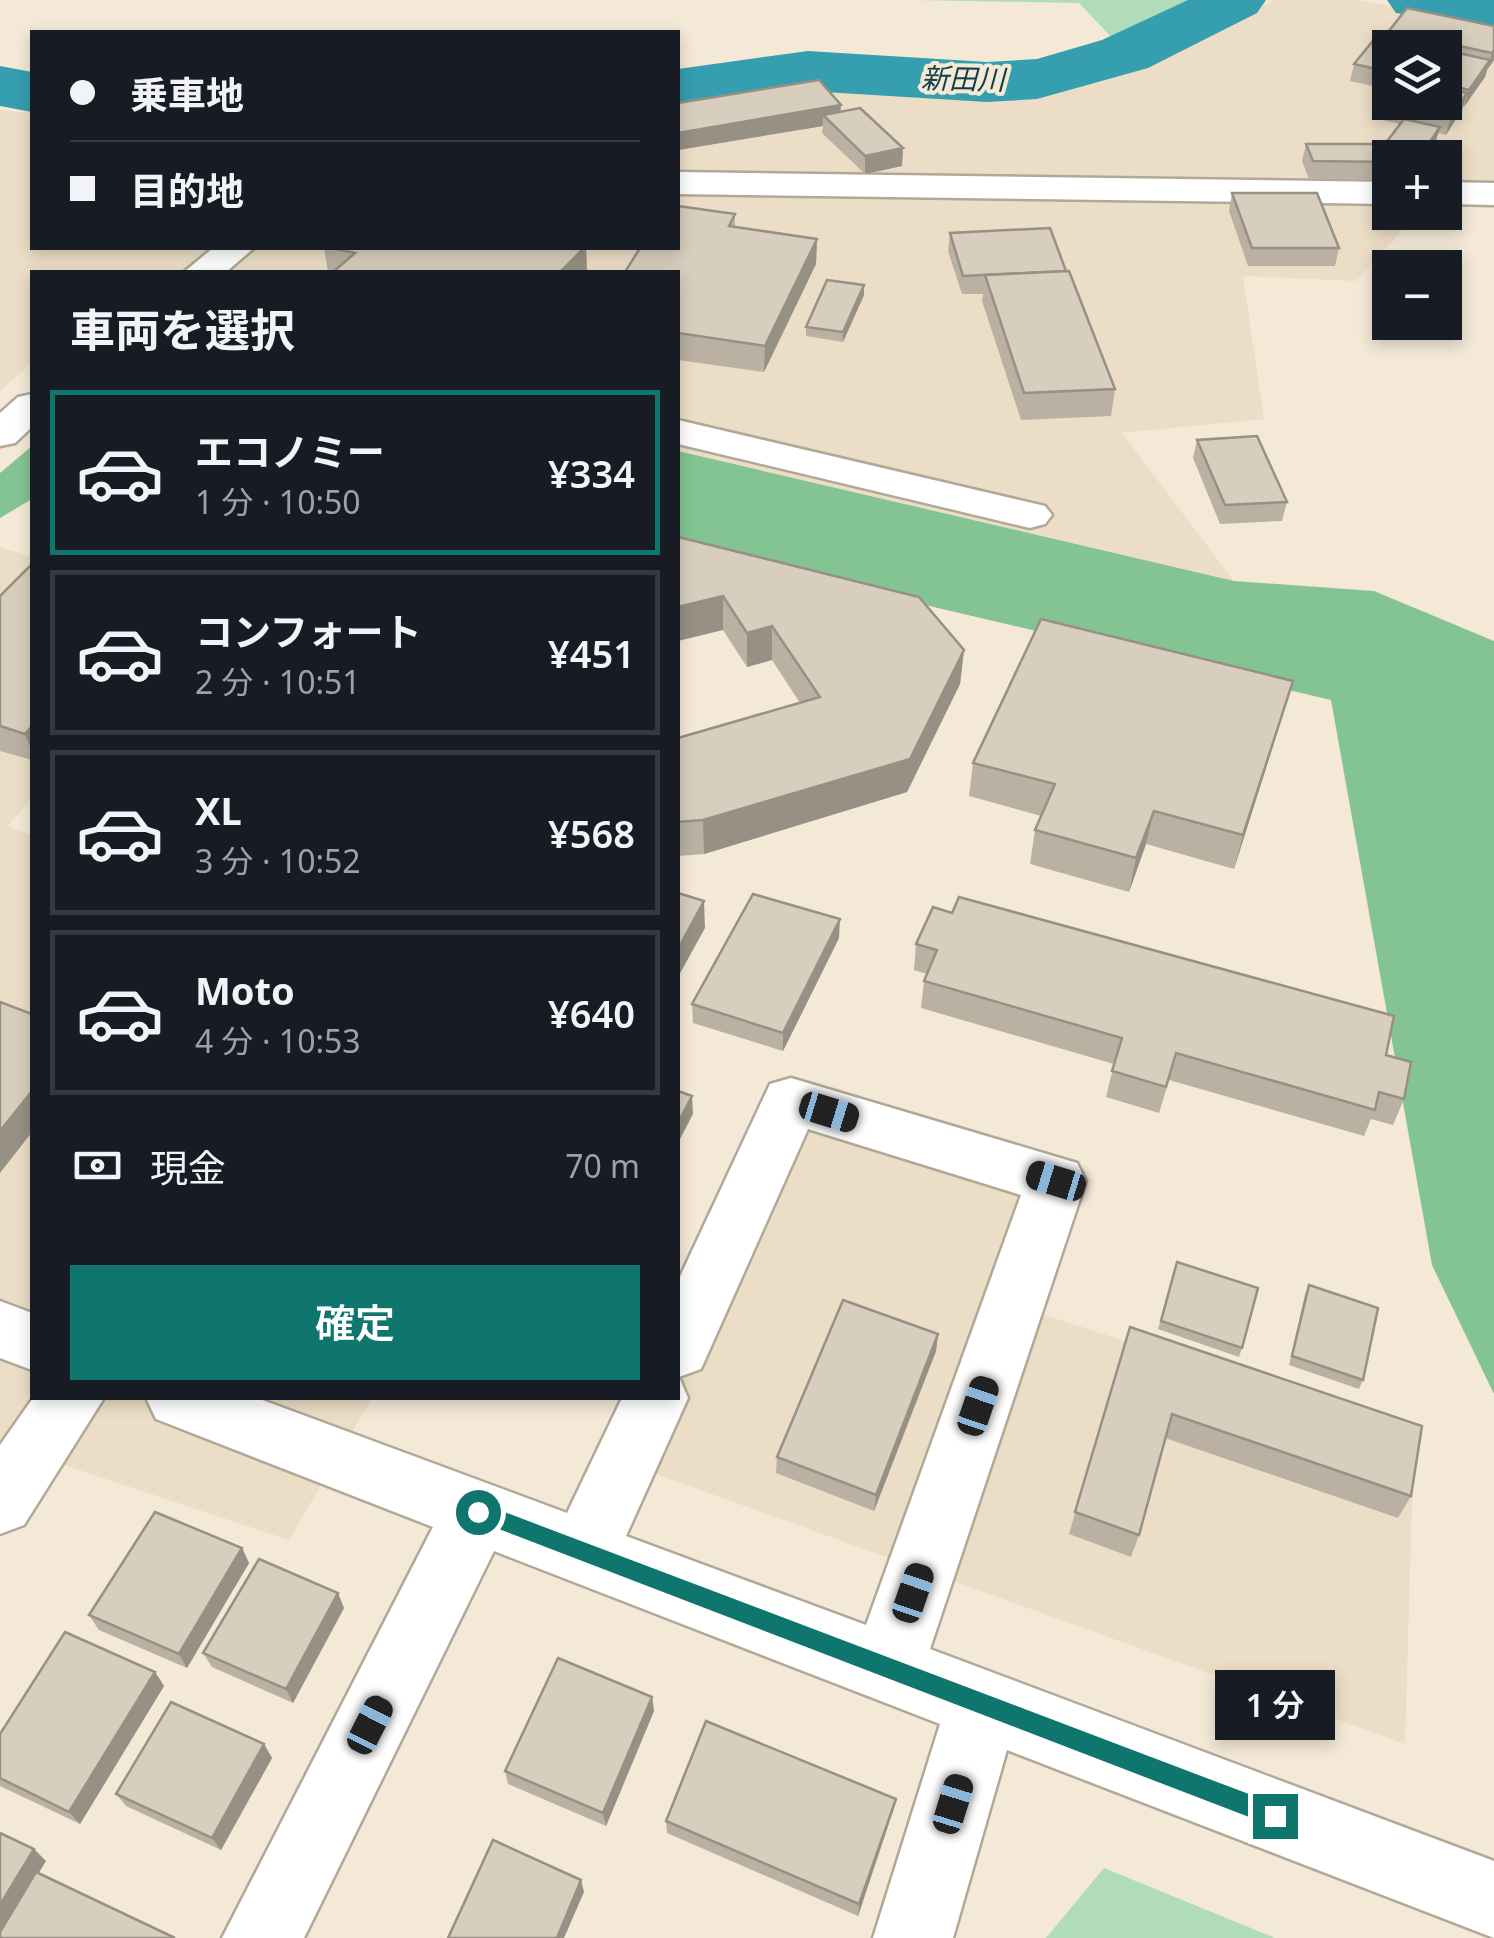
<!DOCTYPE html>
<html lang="ja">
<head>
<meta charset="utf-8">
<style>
  :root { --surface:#171b24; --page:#20242c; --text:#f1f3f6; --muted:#9ea1a6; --line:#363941; --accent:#0f766e }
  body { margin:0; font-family:"Noto Sans","Noto Sans JP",sans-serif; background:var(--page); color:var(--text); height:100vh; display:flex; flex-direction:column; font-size:38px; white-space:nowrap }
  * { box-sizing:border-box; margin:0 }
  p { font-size:32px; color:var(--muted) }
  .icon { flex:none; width:55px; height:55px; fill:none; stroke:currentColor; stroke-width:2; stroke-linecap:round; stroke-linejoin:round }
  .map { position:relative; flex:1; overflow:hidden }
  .panel { position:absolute; left:30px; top:270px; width:650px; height:1130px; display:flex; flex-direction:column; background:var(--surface); border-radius:0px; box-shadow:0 5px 15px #0003 }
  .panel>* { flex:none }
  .banner { position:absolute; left:30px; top:30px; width:650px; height:220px; border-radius:0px; box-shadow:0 5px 15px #0003; display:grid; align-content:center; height:220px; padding:0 40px; background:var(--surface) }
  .controls { position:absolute; left:1372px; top:30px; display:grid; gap:20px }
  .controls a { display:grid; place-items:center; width:90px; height:90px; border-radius:0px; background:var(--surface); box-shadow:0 5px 15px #0003; font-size:50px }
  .end { position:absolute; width:45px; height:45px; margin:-22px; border:12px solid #0f766e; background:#fff; box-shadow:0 0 0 5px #fff }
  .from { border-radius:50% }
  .bubble { position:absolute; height:70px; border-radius:0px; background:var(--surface); box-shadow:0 5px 15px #0003; font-size:32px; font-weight:600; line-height:70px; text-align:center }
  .car { position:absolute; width:30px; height:60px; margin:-30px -15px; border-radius:12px; box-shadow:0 0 8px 2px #0007; background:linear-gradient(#222 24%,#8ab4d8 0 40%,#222 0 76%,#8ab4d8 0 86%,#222 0) }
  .banner b { display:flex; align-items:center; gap:35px; height:95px; font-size:38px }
  .banner b+b { border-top:2px solid var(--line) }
  .banner i { width:25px; height:25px; background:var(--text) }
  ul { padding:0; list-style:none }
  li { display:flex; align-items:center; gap:30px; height:165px; margin:0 20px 15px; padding:0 20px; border:5px solid var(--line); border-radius:0px }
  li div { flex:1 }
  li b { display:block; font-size:38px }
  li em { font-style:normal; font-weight:600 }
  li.selected { border-color:var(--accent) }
  li>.icon { width:90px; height:90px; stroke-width:1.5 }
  h2 { padding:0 40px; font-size:45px; line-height:120px }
  .pay { display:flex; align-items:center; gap:25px; height:110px; padding:0 40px; font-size:38px }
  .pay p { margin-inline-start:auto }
  .cta { display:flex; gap:20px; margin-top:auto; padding:20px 40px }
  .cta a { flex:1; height:115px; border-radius:0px; background:var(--accent); color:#fff; font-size:40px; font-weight:600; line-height:115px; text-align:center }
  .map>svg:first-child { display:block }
</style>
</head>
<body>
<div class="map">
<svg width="1494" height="1938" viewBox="0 0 1494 1938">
  <rect width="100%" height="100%" fill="#f4e9d7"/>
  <!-- built -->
  <g fill="#ecdec6" fill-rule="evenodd">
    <path d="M1274,0H1357L1494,23V202L1445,205V158H1390V212L1418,213L1356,281L1243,276L1264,419L1122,433L1234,581L678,451V272H32V363L0,391V110L32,113V248H678V106L751,89L1021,96L1142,68ZM1390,48H1445V102H1390Z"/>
    <path d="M0,547L32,557V798L8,826L32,836V1398H372L289,1540L10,1447L0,1460Z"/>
    <path d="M775,1090L1074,1175L1042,1314L1414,1435L1405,1744L617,1460L643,1398H678V1317Z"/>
  </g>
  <!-- green -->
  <g fill="#b1dcb9">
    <path d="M915,0H1198L1116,42L1079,3Z"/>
    <path d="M1104,1868L1275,1938H1046Z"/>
  </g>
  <!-- forest -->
  <g fill="#84c493">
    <path d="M32,446V499L0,518V473Z"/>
    <path d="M678,451L1234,581L1374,591L1494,641V1394L1432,1265L1331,700L678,547Z"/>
  </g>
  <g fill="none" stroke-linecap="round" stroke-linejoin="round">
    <!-- river -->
    <g fill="#359eaf" fill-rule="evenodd">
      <path d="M1188,0H1266L1257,13L1148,68L1037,99L987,102L808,91L678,109V69L808,51L987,62L1037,59L1102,40Z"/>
      <path d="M1387,0H1494V27L1396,13Z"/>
      <path d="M0,66L32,72V112L0,106Z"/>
    </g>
    <!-- minor casing -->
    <g stroke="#b1a897" stroke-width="5">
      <g id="minor">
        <path d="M678,172L1390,182V204L678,194Z"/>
        <path d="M1445,182L1494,183V205L1445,204Z"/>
        <path d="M213,248H254L226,272H184Z"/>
        <path d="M32,394V427L15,443L0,446V413L18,397Z"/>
        <path d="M678,420L1045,506L1052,515L1045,524L1030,528L678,444Z"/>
        <path d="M791,1078L1077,1163L1086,1181L930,1649L1494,1861V1938L1007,1750L953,1938H873L940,1724L494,1551L304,1938H222L433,1527L156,1419L146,1398H257L567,1513L622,1398H678V1281L770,1084ZM808,1129L1021,1195L866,1625L626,1536L688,1398L679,1377L701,1369Z"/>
        <path d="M0,1301L32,1313V1370L0,1358Z"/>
        <path d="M33,1398H104L24,1525L0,1534V1445Z"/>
      </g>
    </g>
    <!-- minor -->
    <use href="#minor" fill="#fff" fill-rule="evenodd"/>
  </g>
  <!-- wall -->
  <g fill="#bab1a3">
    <path d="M1494,26V60L1487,70L1485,77L1463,107L1446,135L1438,133L1435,144L1426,158H1390V180L1309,179L1302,161L1306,144H1385L1400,124L1378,119L1382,102H1445V48H1390V90L1350,81L1354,64L1388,38L1389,31Z"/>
    <path d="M678,103L841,112L903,148L902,166L865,174L822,133L823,126L678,150Z"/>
    <path d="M1232,193L1339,248L1335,266H1248L1229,211Z"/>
    <path d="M735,214V227L817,239L816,264L764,372L678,360V272Z"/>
    <path d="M950,233L1066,271L1115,389L1111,416L1021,420L982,301L983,294H962L948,251Z"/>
    <path d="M324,248H586L587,272H328Z"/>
    <path d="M864,295L843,342L806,336V327Z"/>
    <path d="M1197,440L1287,502L1282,521L1220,524L1193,458Z"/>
    <path d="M678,537L964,650L960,684L907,792L704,854L678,856V738L800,703L772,660L747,667L723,630Z"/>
    <path d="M32,564V760L0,751V596Z"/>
    <path d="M1283,714L1234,869L1146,844L1129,892L1030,864L1035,830L1041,816L969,796L973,763Z"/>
    <path d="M839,938L783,1051L693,1023L692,1004Z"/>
    <path d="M916,944L1386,1055L1404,1099L1393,1125L1371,1119L1364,1136L1169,1080L1159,1113L1106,1097L1114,1064L921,1008L924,981L927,974L914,970Z"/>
    <path d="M1177,1262L1242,1348L1239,1357L1158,1329Z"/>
    <path d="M1309,1285L1363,1380L1359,1389L1289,1365L1305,1294Z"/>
    <path d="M1130,1327L1411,1496L1398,1518L1165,1438L1139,1535L1131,1557L1069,1534Z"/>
    <path d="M938,1334L936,1351L874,1511L776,1473L777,1457Z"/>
    <path d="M242,1548L249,1563L187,1668L99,1630L89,1615Z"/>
    <path d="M344,1608L293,1703L212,1667L203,1653Z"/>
    <path d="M155,1672L164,1686L80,1824L0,1786V1734Z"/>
    <path d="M652,1697L654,1711L606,1826L508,1784L505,1771Z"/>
    <path d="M264,1744L272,1758L221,1850L126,1806L116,1794Z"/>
    <path d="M893,1811L858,1916L667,1833L666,1821Z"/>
  </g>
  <!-- shaded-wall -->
  <g fill="#979084">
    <path d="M1494,50V60L1487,70L1492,53Z"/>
    <path d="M1490,60L1485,77L1464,107L1469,90Z"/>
    <path d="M1467,93L1462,110L1446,135L1451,117Z"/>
    <path d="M841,105L840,123L823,115V126L678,150V133Z"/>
    <path d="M1440,127L1435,144L1426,158H1419Z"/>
    <path d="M903,148L902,166L865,174V156Z"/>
    <path d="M817,239L816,264L764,372L765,346Z"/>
    <path d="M584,248H586L587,272H560Z"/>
    <path d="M864,285V295L843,342V332Z"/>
    <path d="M723,596V630L678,641V607Z"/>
    <path d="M772,626V660L747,667V633Z"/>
    <path d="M964,650L960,684L907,792L704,854L703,820Z"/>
    <path d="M1293,681L1283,714L1234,869L1243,835Z"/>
    <path d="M32,726V752L25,734Z"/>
    <path d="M1154,811L1146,844L1129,892L1136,858Z"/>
    <path d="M704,901L705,928L678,977V949Z"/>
    <path d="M840,919L839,938L783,1051V1033Z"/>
    <path d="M32,1091V1132L0,1173V1131Z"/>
    <path d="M692,1096L693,1114L678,1143V1123Z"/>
    <path d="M938,1334L936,1351L874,1511L876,1495Z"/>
    <path d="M242,1548L249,1563L187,1668L179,1654Z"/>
    <path d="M338,1593L344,1608L293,1703L286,1689Z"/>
    <path d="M155,1672L164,1686L80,1824L69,1812Z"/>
    <path d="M652,1697L654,1711L606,1826L603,1813Z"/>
    <path d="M264,1744L272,1758L221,1850L212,1838Z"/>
    <path d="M896,1799L893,1811L858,1916L859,1904Z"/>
    <path d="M34,1849L46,1861L0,1937V1905Z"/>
    <path d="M581,1880L584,1892L564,1938H557Z"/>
  </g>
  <!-- building -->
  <g fill="#d8cebd" stroke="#979084" stroke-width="2.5">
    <path d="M1407,8L1494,26V50L1492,53L1389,31Z"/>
    <path d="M1377,36L1432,48H1390V72L1354,64Z"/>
    <path d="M1445,50L1490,60L1469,90L1445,84Z"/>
    <path d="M819,80L841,105L678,133V103Z"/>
    <path d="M1445,88L1467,93L1451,117L1382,102L1390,91V102H1445Z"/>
    <path d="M860,108L903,148L865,156L823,115Z"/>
    <path d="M1404,119L1440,127L1419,158H1390V162L1313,161L1306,144H1385Z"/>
    <path d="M1232,193H1317L1339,248H1252Z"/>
    <path d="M678,206L735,214L729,226L817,239L765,346L678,333V272H625L640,248H678Z"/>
    <path d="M1050,228L1066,271L963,276L950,233Z"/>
    <path d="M331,248H584L560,272H333L355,253Z"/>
    <path d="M1069,271L1115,389L1024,393L985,275Z"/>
    <path d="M827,280L864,285L843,332L806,327Z"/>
    <path d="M1257,436L1287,502L1225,505L1197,440Z"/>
    <path d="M678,537L919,597L964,650L910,759L703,820L678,822V738L820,697L772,626L747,633L723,596L678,607Z"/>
    <path d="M32,564V726L25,734L0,726V596Z"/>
    <path d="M1041,619L1293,681L1243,835L1154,811L1136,858L1035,830L1055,784L973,763Z"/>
    <path d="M678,893L704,901L678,949Z"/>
    <path d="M753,894L840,919L783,1033L692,1004Z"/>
    <path d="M959,897L1394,1016L1386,1055L1411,1062L1404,1099L1379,1092L1375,1110L1176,1053L1166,1087L1112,1071L1122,1038L924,981L937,950L916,944L933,907L952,913Z"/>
    <path d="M0,1002L32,1014V1091L0,1131Z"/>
    <path d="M678,1091L692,1096L678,1123Z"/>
    <path d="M1177,1262L1258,1288L1242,1348L1161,1321Z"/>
    <path d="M1309,1285L1378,1308L1363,1380L1292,1356Z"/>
    <path d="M843,1300L938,1334L876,1495L777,1457Z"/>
    <path d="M1130,1327L1422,1426L1411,1496L1172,1414L1139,1535L1075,1512Z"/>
    <path d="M155,1512L242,1548L179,1654L89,1615Z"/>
    <path d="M259,1559L338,1593L286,1689L203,1653Z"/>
    <path d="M65,1632L155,1672L69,1812L0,1778V1734Z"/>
    <path d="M558,1658L652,1697L603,1813L505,1771Z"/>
    <path d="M171,1702L264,1744L212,1838L116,1794Z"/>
    <path d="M706,1721L896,1799L859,1904L666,1821Z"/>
    <path d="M0,1833L34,1849L0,1905Z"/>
    <path d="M493,1840L581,1880L557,1938H448Z"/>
    <path d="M36,1872L175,1938H0V1932Z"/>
  </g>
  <!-- route -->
  <path fill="#0f766e" d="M478,1502L1275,1804L1286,1816L1275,1827L478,1521L468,1512Z"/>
  <g text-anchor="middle" stroke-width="8" stroke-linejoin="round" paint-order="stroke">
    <!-- far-water labels -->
    <g font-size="28" font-style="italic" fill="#114047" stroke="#f4e9d7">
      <text transform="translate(963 79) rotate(1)" y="10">新田川</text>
    </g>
  </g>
</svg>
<div class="controls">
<a><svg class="icon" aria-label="layers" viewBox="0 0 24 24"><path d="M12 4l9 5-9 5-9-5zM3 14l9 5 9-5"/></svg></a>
<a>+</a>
<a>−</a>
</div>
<i class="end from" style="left:478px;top:1512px"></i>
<i class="end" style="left:1275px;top:1816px"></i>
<div class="bubble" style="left:1215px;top:1670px;width:120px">1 分</div>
<i class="car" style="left:829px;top:1112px;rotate:107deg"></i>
<i class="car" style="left:1056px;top:1181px;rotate:287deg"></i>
<i class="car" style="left:978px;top:1406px;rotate:19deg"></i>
<i class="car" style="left:913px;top:1593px;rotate:19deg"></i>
<i class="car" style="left:370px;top:1725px;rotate:27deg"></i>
<i class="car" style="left:953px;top:1804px;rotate:17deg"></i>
<div class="banner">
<b><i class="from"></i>乗車地</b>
<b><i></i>目的地</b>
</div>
<section class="panel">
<h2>車両を選択</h2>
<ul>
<li class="selected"><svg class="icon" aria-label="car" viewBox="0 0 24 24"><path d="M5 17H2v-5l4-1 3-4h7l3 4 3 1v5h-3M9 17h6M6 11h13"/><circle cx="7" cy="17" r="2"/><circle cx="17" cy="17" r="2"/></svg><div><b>エコノミー</b><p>1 分 · 10:50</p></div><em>¥334</em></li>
<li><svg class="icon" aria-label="car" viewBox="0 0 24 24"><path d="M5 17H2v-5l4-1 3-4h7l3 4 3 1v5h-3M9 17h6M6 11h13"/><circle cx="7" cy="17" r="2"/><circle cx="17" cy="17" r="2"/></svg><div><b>コンフォート</b><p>2 分 · 10:51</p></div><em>¥451</em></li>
<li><svg class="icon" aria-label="car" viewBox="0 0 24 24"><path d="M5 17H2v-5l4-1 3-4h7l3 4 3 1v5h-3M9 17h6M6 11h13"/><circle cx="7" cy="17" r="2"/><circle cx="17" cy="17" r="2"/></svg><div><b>XL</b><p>3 分 · 10:52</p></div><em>¥568</em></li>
<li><svg class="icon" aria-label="car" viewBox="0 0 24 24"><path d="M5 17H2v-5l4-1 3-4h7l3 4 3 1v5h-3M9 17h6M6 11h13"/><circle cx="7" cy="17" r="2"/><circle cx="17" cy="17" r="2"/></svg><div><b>Moto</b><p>4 分 · 10:53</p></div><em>¥640</em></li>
</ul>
<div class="pay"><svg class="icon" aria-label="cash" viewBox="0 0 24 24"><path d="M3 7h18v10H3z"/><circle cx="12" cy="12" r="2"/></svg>現金<p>70 m</p></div>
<div class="cta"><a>確定</a></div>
</section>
</div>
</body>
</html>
